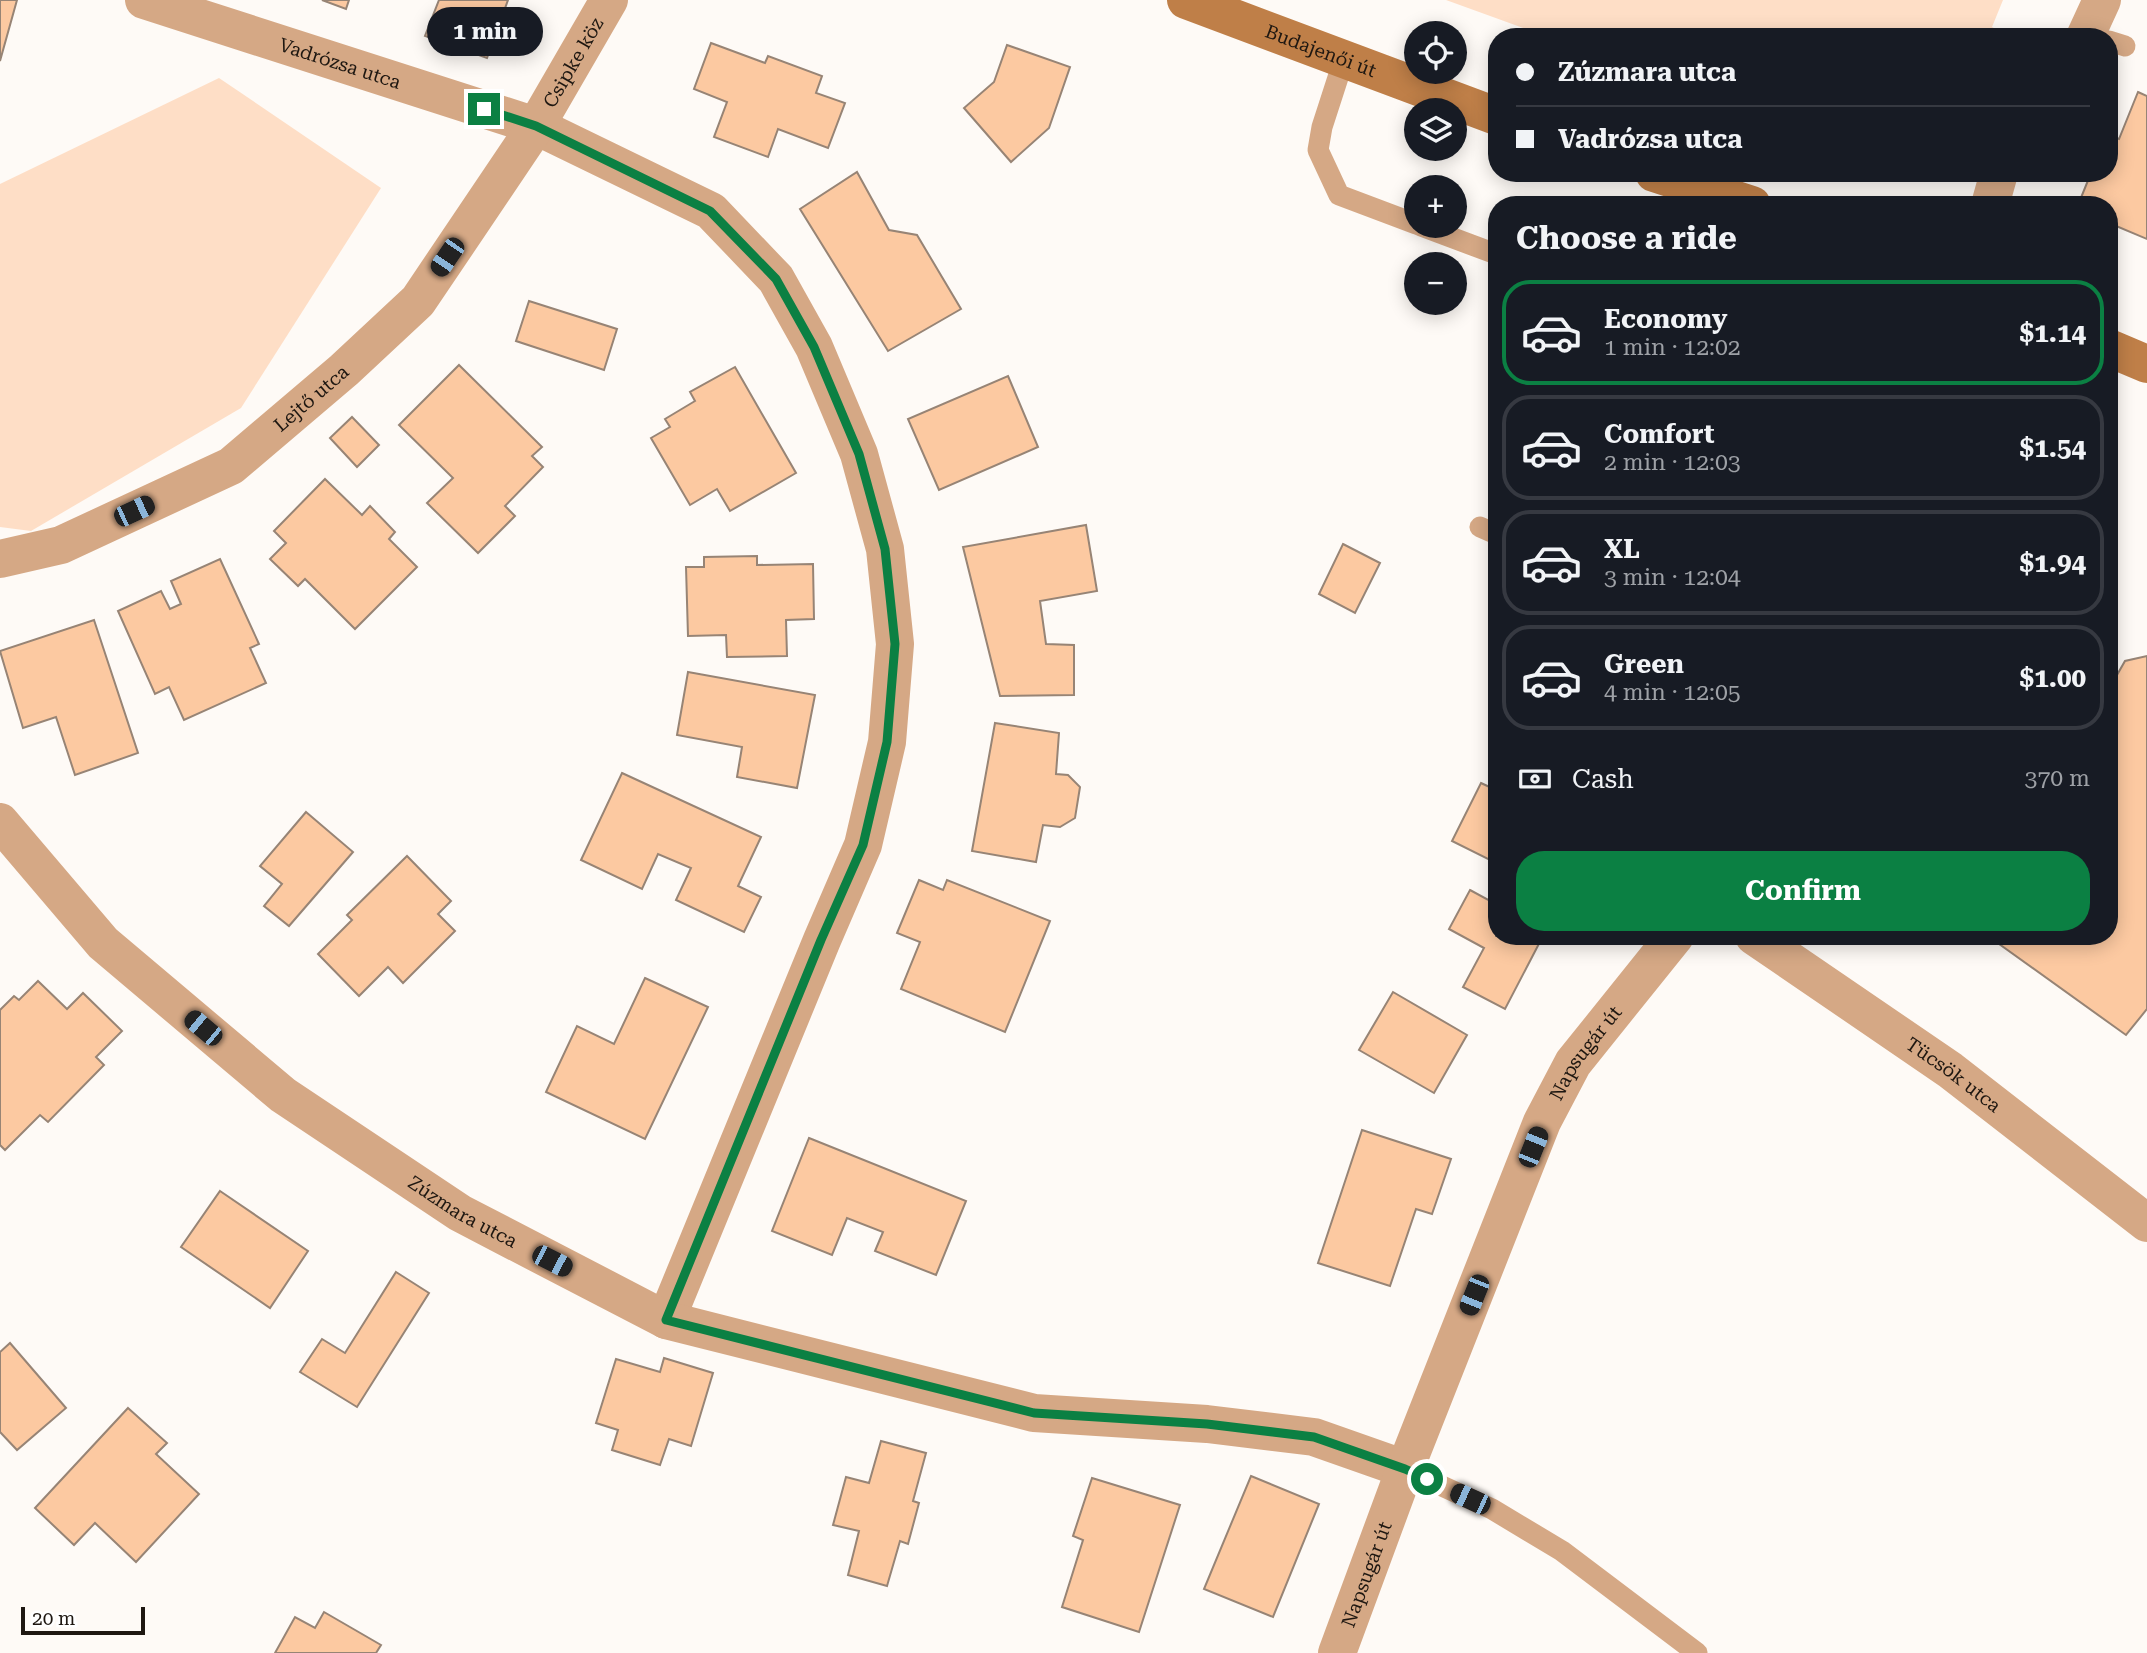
<!DOCTYPE html>
<html lang="en">
<head>
<meta charset="utf-8">
<style>
  :root { --surface:#171b24; --page:#242831; --text:#f1f3f6; --muted:#9ea1a6; --line:#363941; --accent:#0b8043 }
  body { margin:0; font-family:"Roboto Serif",serif; background:var(--page); color:var(--text); height:100vh; display:flex; flex-direction:column; font-size:26px; white-space:nowrap }
  * { box-sizing:border-box; margin:0 }
  p { font-size:23px; color:var(--muted) }
  .icon { flex:none; width:38px; height:38px; fill:none; stroke:currentColor; stroke-width:2; stroke-linecap:round; stroke-linejoin:round }
  .map { position:relative; flex:1; overflow:hidden }
  .details { position:absolute; left:1488px; top:196px; width:630px; height:749px; display:flex; flex-direction:column; background:var(--surface); border-radius:28px; box-shadow:0 4px 18px #0003 }
  .details>* { flex:none }
  .hud { position:absolute; left:1488px; top:28px; width:630px; height:154px; border-radius:28px; box-shadow:0 4px 18px #0003; display:grid; align-content:center; height:154px; padding:0 28px; background:var(--surface) }
  .tools { position:absolute; left:1404px; top:21px; display:grid; gap:14px }
  .tools a { display:grid; place-items:center; width:63px; height:63px; border-radius:50%; background:var(--surface); box-shadow:0 4px 18px #0003; font-size:35px }
  .scale { position:absolute; left:21px; bottom:18px; width:124px; box-sizing:border-box; padding-left:7px; border:4px solid #1e1711; border-top:0; font-size:19px; line-height:24px; white-space:nowrap; color:#1e1711; -webkit-text-stroke:5px #fff; paint-order:stroke }
  .end { position:absolute; width:32px; height:32px; margin:-16px; border:9px solid #0b8043; background:#fff; box-shadow:0 0 0 4px #fff }
  .from { border-radius:50% }
  .bubble { position:absolute; height:49px; border-radius:24px; background:var(--surface); box-shadow:0 4px 18px #0003; font-size:23px; font-weight:700; line-height:49px; text-align:center }
  .car { position:absolute; width:21px; height:42px; margin:-21px -10px; border-radius:9px; box-shadow:0 0 5px 2px #0007; background:linear-gradient(#222 24%,#8ab4d8 0 40%,#222 0 76%,#8ab4d8 0 86%,#222 0) }
  .hud b { display:flex; align-items:center; gap:24px; height:66px; font-size:26px }
  .hud b+b { border-top:2px solid var(--line) }
  .hud i { width:18px; height:18px; background:var(--text) }
  ul { padding:0; list-style:none }
  li { display:flex; align-items:center; gap:21px; height:105px; margin:0 14px 10px; padding:0 14px; border:4px solid var(--line); border-radius:28px }
  li div { flex:1 }
  li b { display:block; font-size:26px }
  li em { font-style:normal; font-weight:700 }
  li.selected { border-color:var(--accent) }
  li>.icon { width:63px; height:63px; stroke-width:1.5 }
  h2 { padding:0 28px; font-size:32px; line-height:84px }
  .pay { display:flex; align-items:center; gap:18px; height:77px; padding:0 28px; font-size:26px }
  .pay p { margin-inline-start:auto }
  .button { display:flex; gap:14px; margin-top:auto; padding:14px 28px }
  .button a { flex:1; height:80px; border-radius:28px; background:var(--accent); color:#fff; font-size:28px; font-weight:700; line-height:80px; text-align:center }
  .map>svg:first-child { display:block }
</style>
</head>
<body>
<div class="map">
<svg width="2147" height="1653" viewBox="0 0 2147 1653">
  <rect width="100%" height="100%" fill="#fefaf6"/>
  <!-- green -->
  <g fill="#fedec6">
    <path d="M1446,0H2003L1992,27L2012,37H1548Z"/>
    <path d="M219,78L381,188L241,408L31,531L0,527V184Z"/>
  </g>
  <!-- building -->
  <g fill="#fcc9a1" stroke="#978475" stroke-width="2">
    <path d="M0,0H17L0,61Z"/>
    <path d="M322,0H349L346,9Z"/>
    <path d="M439,0H508L487,58L425,36Z"/>
    <path d="M711,43L765,63L768,56L822,76L816,93L845,103L828,148L778,129L768,157L714,137L727,102L694,89Z"/>
    <path d="M1007,45L1070,67L1049,128L1011,162L964,108L994,82Z"/>
    <path d="M2138,92L2147,96V239L2109,223V205H2078L2091,173H2109V135L2119,139Z"/>
    <path d="M857,172L889,230L917,235L961,309L888,351L800,209Z"/>
    <path d="M529,301L617,329L604,370L516,341Z"/>
    <path d="M459,365L542,447L532,456L543,467L505,506L515,516L478,553L427,503L453,478L399,425Z"/>
    <path d="M735,367L796,473L730,511L717,489L690,505L651,438L670,427L665,419L695,401L690,392Z"/>
    <path d="M1008,376L1038,447L939,490L908,419Z"/>
    <path d="M352,417L379,445L357,467L330,438Z"/>
    <path d="M325,479L362,515L370,506L395,532L389,539L417,567L355,629L305,579L298,586L270,559L286,543L274,531Z"/>
    <path d="M1086,525L1097,591L1040,601L1046,644L1074,645V695L1000,696L963,547Z"/>
    <path d="M1343,544L1380,563L1355,613L1319,594Z"/>
    <path d="M757,556V565L813,564L814,619L786,620L787,656L727,657L726,635L688,636L686,567H704V557Z"/>
    <path d="M220,559L259,644L250,648L266,683L184,720L169,687L155,694L118,611L161,591L170,609L181,604L171,581Z"/>
    <path d="M94,620L138,753L75,775L56,717L23,728L0,651Z"/>
    <path d="M2147,656V1009L2126,1035L1988,936H2109V689L2125,661Z"/>
    <path d="M688,672L815,695L797,788L737,777L742,747L677,735Z"/>
    <path d="M995,723L1059,733L1056,774L1068,775L1080,787L1075,818L1060,827L1043,825L1036,862L972,851Z"/>
    <path d="M622,773L761,837L738,886L761,897L744,932L676,900L691,868L658,854L642,889L581,860Z"/>
    <path d="M1481,783L1496,790V863L1452,841Z"/>
    <path d="M306,812L353,852L289,926L264,906L282,884L260,866Z"/>
    <path d="M407,856L451,901L438,914L455,931L403,983L388,967L359,996L318,954L352,920L347,915Z"/>
    <path d="M919,880L943,890L947,880L1050,921L1005,1032L901,989L920,942L897,933Z"/>
    <path d="M1470,890L1496,904V936H1543L1505,1009L1463,987L1484,948L1449,929Z"/>
    <path d="M645,978L708,1007L645,1139L546,1092L577,1026L614,1044Z"/>
    <path d="M38,981L67,1009L83,993L122,1031L96,1057L104,1065L48,1122L40,1115L5,1150L0,1145V1010L14,996L19,1000Z"/>
    <path d="M1393,992L1467,1035L1434,1093L1359,1050Z"/>
    <path d="M1362,1130L1451,1159L1432,1214L1416,1209L1390,1286L1318,1263Z"/>
    <path d="M809,1138L966,1201L936,1275L875,1251L883,1232L847,1218L832,1255L772,1231Z"/>
    <path d="M220,1191L308,1251L270,1308L181,1247Z"/>
    <path d="M396,1272L429,1293L357,1407L300,1372L322,1339L345,1353Z"/>
    <path d="M10,1343L66,1408L17,1450L0,1432V1352Z"/>
    <path d="M664,1358L713,1373L691,1446L669,1439L660,1465L612,1450L618,1430L596,1423L616,1359L660,1372Z"/>
    <path d="M128,1408L167,1443L156,1454L199,1494L136,1562L95,1523L74,1545L35,1508Z"/>
    <path d="M881,1441L926,1453L913,1501L919,1503L908,1544L900,1541L887,1586L848,1575L859,1531L833,1525L846,1477L869,1483Z"/>
    <path d="M1251,1476L1319,1504L1273,1617L1204,1589Z"/>
    <path d="M1092,1478L1180,1505L1139,1632L1062,1607L1083,1540L1073,1536Z"/>
    <path d="M324,1612L381,1645L376,1653H275L295,1617L315,1628Z"/>
  </g>
  <g fill="none" stroke-linecap="round" stroke-linejoin="round">
    <!-- service -->
    <g stroke="#d5a885" stroke-width="21">
      <path d="M2109,41L2125,46"/>
      <path d="M1344,59L1322,127L1318,150L1339,195L1416,224"/>
      <path d="M1421,226L1496,254"/>
      <path d="M1480,527L1496,534"/>
      <path d="M1405,1469L1492,1509L1562,1551L1697,1653"/>
    </g>
    <!-- minor -->
    <g stroke="#d5a885" stroke-width="38">
      <path id="s1" d="M144,0L536,126L711,211L776,279L814,347L859,454L885,549L895,644L887,742L863,845L822,940L666,1320"/>
      <path d="M2085,37L2102,0"/>
      <path d="M1990,205L1999,173"/>
      <path id="s2" d="M0,559L61,545L231,466L344,370L418,301L536,126L609,0"/>
      <path id="s3" d="M0,822L103,943L283,1095L460,1213L666,1320L1034,1413L1207,1424L1314,1437L1405,1469"/>
      <path id="s4" d="M1754,936L1950,1070L2147,1223"/>
      <path id="s5" d="M1337,1653L1405,1469L1542,1122L1573,1063L1675,936"/>
    </g>
    <!-- secondary -->
    <g stroke="#bf7f48" stroke-width="38">
      <path id="s6" d="M1186,0L1496,116"/>
      <path d="M1654,173L1752,205"/>
      <path d="M2109,348L2147,364"/>
    </g>
  </g>
  <g fill="none" stroke-linecap="round" stroke-linejoin="round">
    <!-- route -->
    <path stroke="#0b8043" stroke-width="9" d="M484,109L536,126L710,211L776,279L814,347L859,454L885,549L895,644L887,742L863,845L821,940L666,1320L1034,1413L1207,1424L1314,1437L1405,1469L1427,1479"/>
  </g>
  <g text-anchor="middle" stroke-width="5" stroke-linejoin="round" paint-order="stroke">
    <!-- street labels -->
    <g font-size="19" fill="#1e1711" stroke="#fff">
      <text dy="7" stroke="none"><textPath href="#s6" startOffset="144">Budajenői út</textPath></text>
      <text dy="7" stroke="none"><textPath href="#s1" startOffset="206">Vadrózsa utca</textPath></text>
      <text dy="7" stroke="none"><textPath href="#s2" startOffset="784">Csipke köz</textPath></text>
      <text dy="7" stroke="none"><textPath href="#s2" startOffset="355">Lejtő utca</textPath></text>
      <text dy="7" stroke="none"><textPath href="#s5" startOffset="651">Napsugár út</textPath></text>
      <text dy="7" stroke="none"><textPath href="#s4" startOffset="243">Tücsök utca</textPath></text>
      <text dy="7" stroke="none"><textPath href="#s3" startOffset="609">Zúzmara utca</textPath></text>
      <text dy="7" stroke="none"><textPath href="#s5" startOffset="84">Napsugár út</textPath></text>
    </g>
  </g>
</svg>
<div class="tools">
<a><svg class="icon" aria-label="locate" viewBox="0 0 24 24"><circle cx="12" cy="12" r="6"/><path d="M12 2v4M12 18v4M2 12h4M18 12h4"/></svg></a>
<a><svg class="icon" aria-label="layers" viewBox="0 0 24 24"><path d="M12 4l9 5-9 5-9-5zM3 14l9 5 9-5"/></svg></a>
<a>+</a>
<a>−</a>
</div>
<div class="scale">20 m</div>
<i class="end from" style="left:1427px;top:1479px"></i>
<i class="end" style="left:484px;top:109px"></i>
<div class="bubble" style="left:427px;top:7px;width:116px">1 min</div>
<i class="car" style="left:447px;top:257px;rotate:214deg"></i>
<i class="car" style="left:134px;top:511px;rotate:65deg"></i>
<i class="car" style="left:203px;top:1028px;rotate:310deg"></i>
<i class="car" style="left:1533px;top:1147px;rotate:22deg"></i>
<i class="car" style="left:552px;top:1261px;rotate:117deg"></i>
<i class="car" style="left:1474px;top:1295px;rotate:202deg"></i>
<i class="car" style="left:1470px;top:1499px;rotate:295deg"></i>
<div class="hud">
<b><i class="from"></i>Zúzmara utca</b>
<b><i></i>Vadrózsa utca</b>
</div>
<section class="details">
<h2>Choose a ride</h2>
<ul>
<li class="selected"><svg class="icon" aria-label="car" viewBox="0 0 24 24"><path d="M5 17H2v-5l4-1 3-4h7l3 4 3 1v5h-3M9 17h6M6 11h13"/><circle cx="7" cy="17" r="2"/><circle cx="17" cy="17" r="2"/></svg><div><b>Economy</b><p>1 min · 12:02</p></div><em>$1.14</em></li>
<li><svg class="icon" aria-label="car" viewBox="0 0 24 24"><path d="M5 17H2v-5l4-1 3-4h7l3 4 3 1v5h-3M9 17h6M6 11h13"/><circle cx="7" cy="17" r="2"/><circle cx="17" cy="17" r="2"/></svg><div><b>Comfort</b><p>2 min · 12:03</p></div><em>$1.54</em></li>
<li><svg class="icon" aria-label="car" viewBox="0 0 24 24"><path d="M5 17H2v-5l4-1 3-4h7l3 4 3 1v5h-3M9 17h6M6 11h13"/><circle cx="7" cy="17" r="2"/><circle cx="17" cy="17" r="2"/></svg><div><b>XL</b><p>3 min · 12:04</p></div><em>$1.94</em></li>
<li><svg class="icon" aria-label="car" viewBox="0 0 24 24"><path d="M5 17H2v-5l4-1 3-4h7l3 4 3 1v5h-3M9 17h6M6 11h13"/><circle cx="7" cy="17" r="2"/><circle cx="17" cy="17" r="2"/></svg><div><b>Green</b><p>4 min · 12:05</p></div><em>$1.00</em></li>
</ul>
<div class="pay"><svg class="icon" aria-label="cash" viewBox="0 0 24 24"><path d="M3 7h18v10H3z"/><circle cx="12" cy="12" r="2"/></svg>Cash<p>370 m</p></div>
<div class="button"><a>Confirm</a></div>
</section>
</div>
</body>
</html>
